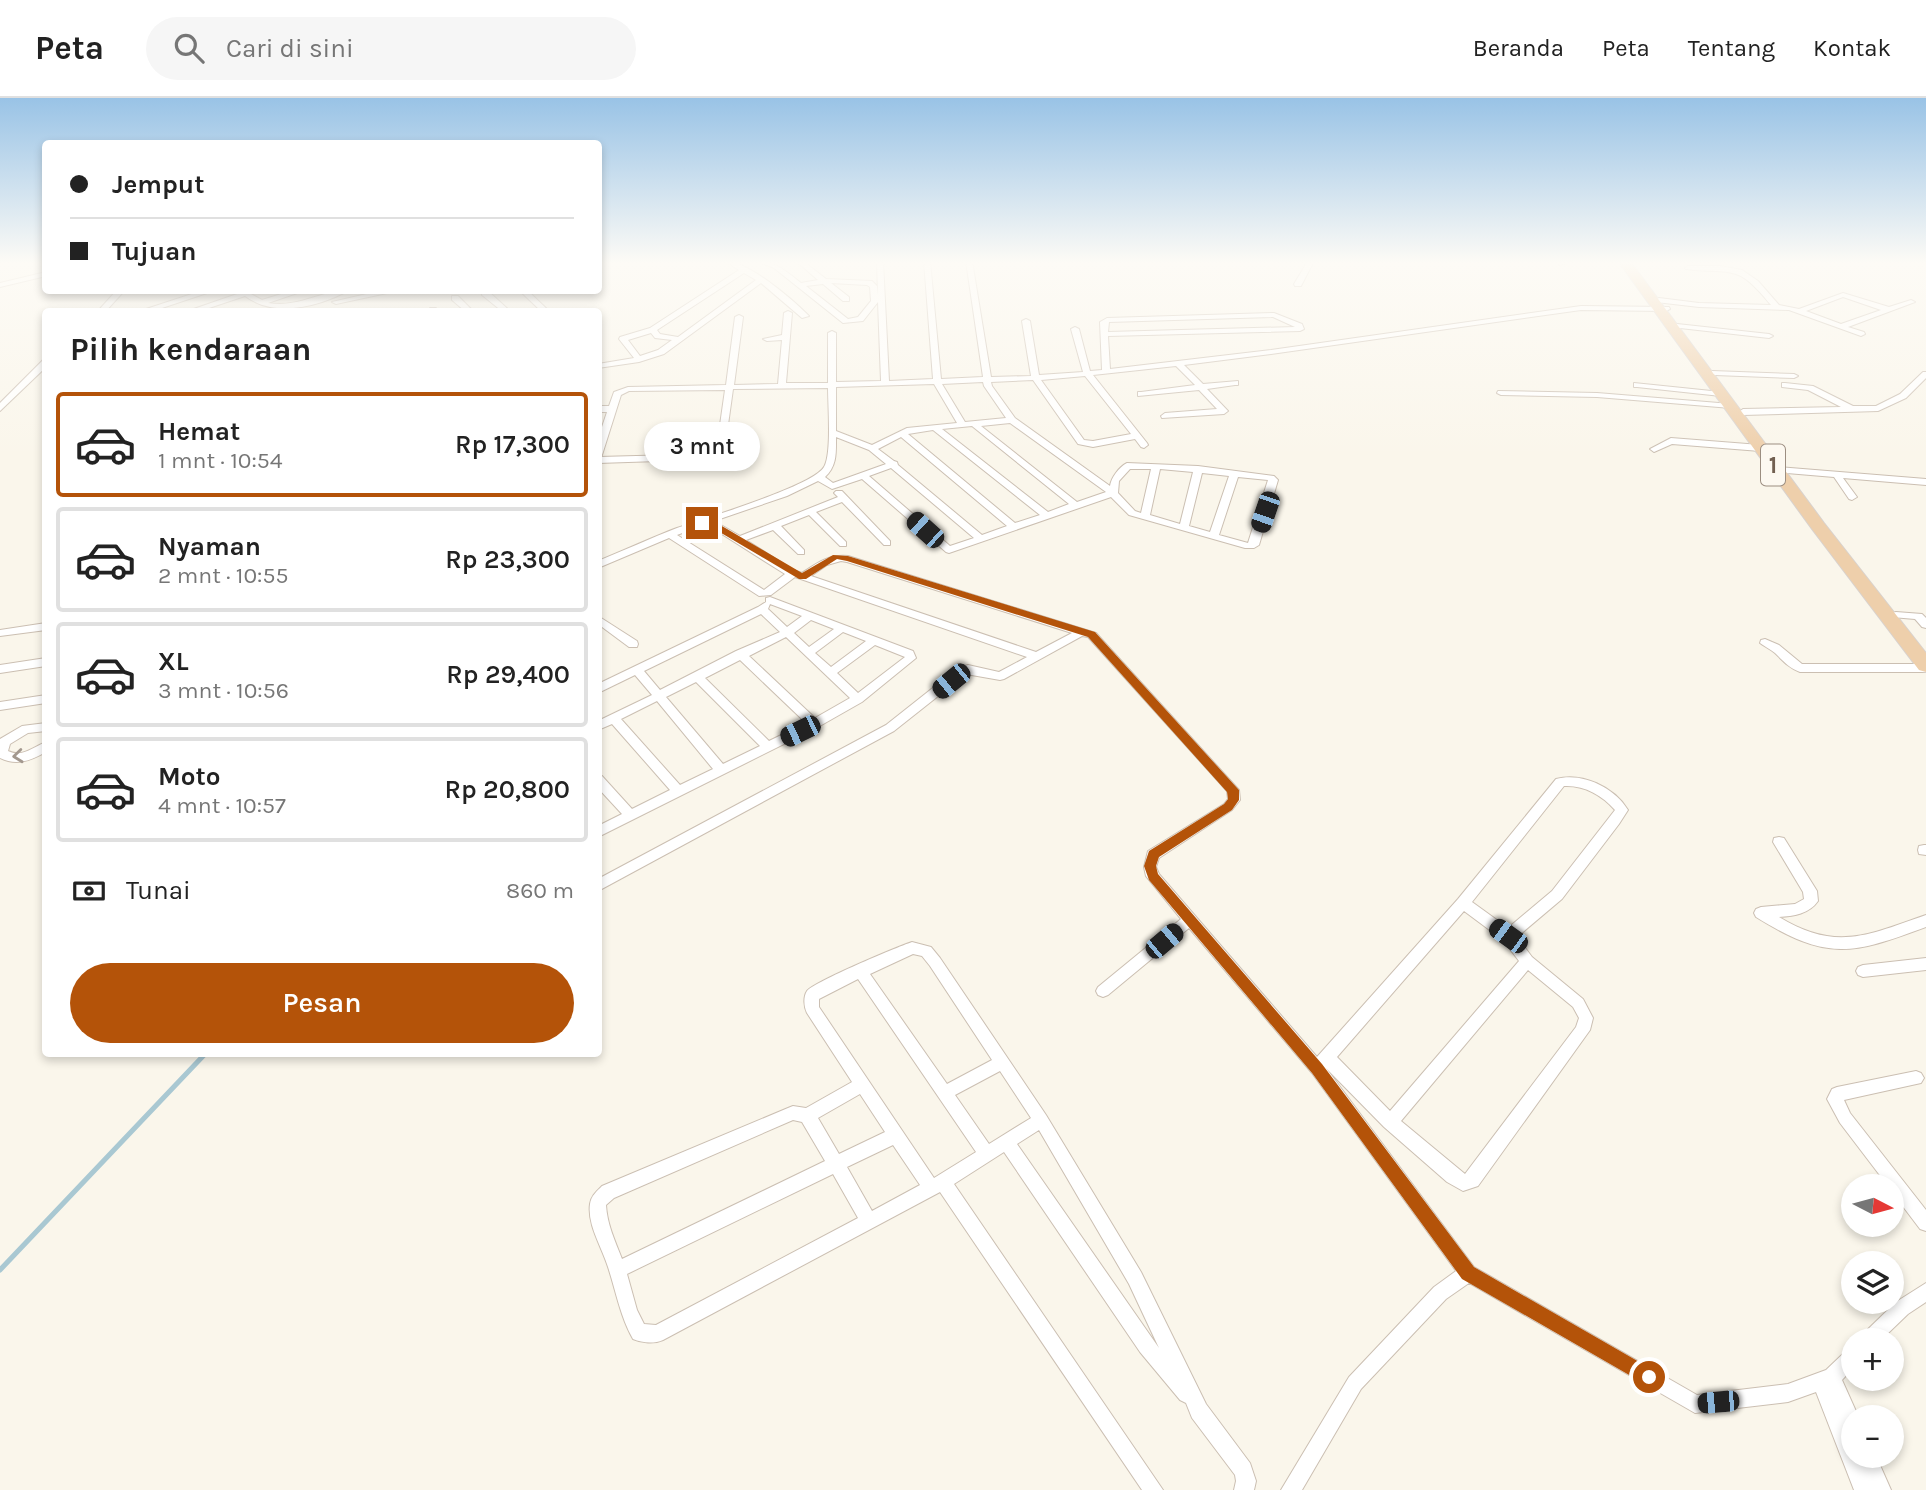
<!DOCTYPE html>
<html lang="id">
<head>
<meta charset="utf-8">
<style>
  :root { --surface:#fff; --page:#f6f6f6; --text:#222; --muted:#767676; --line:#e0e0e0; --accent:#b45309 }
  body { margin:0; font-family:Karla,sans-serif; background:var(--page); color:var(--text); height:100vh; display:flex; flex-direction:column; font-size:26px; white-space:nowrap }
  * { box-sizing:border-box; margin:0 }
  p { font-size:23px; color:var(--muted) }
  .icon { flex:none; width:38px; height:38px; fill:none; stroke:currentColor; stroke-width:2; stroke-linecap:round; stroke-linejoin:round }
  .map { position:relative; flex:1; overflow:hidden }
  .details { position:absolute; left:42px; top:210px; width:560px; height:749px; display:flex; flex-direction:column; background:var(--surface); border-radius:7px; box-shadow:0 4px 10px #0003 }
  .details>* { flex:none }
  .hud { position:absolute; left:42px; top:42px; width:560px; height:154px; border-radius:7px; box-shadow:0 4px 10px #0003; display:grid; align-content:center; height:154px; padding:0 28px; background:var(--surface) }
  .needle { width:46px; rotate:96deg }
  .fabs { position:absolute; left:1841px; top:1076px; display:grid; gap:14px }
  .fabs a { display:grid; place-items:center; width:63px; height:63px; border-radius:50%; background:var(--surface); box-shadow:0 4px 10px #0003; font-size:35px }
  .end { position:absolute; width:32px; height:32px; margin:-16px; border:9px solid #b45309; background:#fff; box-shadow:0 0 0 4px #fff }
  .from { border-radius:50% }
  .bubble { position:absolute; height:49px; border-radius:24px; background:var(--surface); box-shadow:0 4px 10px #0003; font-size:23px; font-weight:600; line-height:49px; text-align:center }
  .car { position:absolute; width:21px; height:42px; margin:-21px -10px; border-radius:9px; box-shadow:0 0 5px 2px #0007; background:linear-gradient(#222 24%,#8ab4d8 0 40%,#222 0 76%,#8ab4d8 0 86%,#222 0) }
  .hud b { display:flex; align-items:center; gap:24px; height:66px; font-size:26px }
  .hud b+b { border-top:2px solid var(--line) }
  .hud i { width:18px; height:18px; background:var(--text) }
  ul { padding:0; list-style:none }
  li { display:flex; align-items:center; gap:21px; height:105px; margin:0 14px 10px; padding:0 14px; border:4px solid var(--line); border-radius:7px }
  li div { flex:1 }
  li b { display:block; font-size:26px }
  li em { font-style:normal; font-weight:600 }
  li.current { border-color:var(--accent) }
  li>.icon { width:63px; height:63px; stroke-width:1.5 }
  h2 { padding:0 28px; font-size:32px; line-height:84px }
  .pay { display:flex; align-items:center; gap:18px; height:77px; padding:0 28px; font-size:26px }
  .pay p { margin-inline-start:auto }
  .primary-button { display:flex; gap:14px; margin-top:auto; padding:14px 28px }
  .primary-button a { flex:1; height:80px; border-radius:42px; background:var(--accent); color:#fff; font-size:28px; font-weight:600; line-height:80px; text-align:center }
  header { display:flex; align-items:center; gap:42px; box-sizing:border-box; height:98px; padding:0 35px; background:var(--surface); border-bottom:2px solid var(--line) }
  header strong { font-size:33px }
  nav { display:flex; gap:38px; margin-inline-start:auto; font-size:24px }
  .search { width:490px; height:63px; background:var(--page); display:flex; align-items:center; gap:18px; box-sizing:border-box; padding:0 24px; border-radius:38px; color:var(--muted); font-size:26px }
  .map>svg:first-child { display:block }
</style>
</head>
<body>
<header>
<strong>Peta</strong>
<div class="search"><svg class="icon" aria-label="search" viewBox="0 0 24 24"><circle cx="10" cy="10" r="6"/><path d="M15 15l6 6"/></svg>Cari di sini</div>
<nav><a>Beranda</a><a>Peta</a><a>Tentang</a><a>Kontak</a></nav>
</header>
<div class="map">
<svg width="1926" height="1392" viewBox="0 0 1926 1392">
  <rect width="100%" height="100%" fill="#faf6eb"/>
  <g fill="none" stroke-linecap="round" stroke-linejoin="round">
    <!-- stream-far1 -->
    <path stroke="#a9c8d2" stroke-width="3.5" d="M203,958L205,956"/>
    <!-- stream -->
    <path stroke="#a9c8d2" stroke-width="5" d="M0,1172L205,956"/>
    <!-- minor casing -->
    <g stroke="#cbbfb2" stroke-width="2">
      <g id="minor">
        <path d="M725,163C748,163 792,201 809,218L802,220L761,185L664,256L639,264L598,270V266L634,260L619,241L620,239L650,230L739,172ZM744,175L756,182L678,239L660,236L657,232ZM651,235L655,240L672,242L658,252L640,258L628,242Z"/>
        <path d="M757,163C775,163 787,174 801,185L818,182L796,163H803L826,181L872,183L877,188L878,197L877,163H883L889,283L933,281L924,163H930L941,281L983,279L966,163H972L991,279L1031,278L1022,223L1026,221L1030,223L1039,277L1083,274L1071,231L1075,229L1079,231L1090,273L1102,272L1100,224L1107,220L1274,215L1302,226L1304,231L1300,233L1108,238L1110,271L1271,252L1581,208L1669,209L1670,211L1666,213L1581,212L1271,256L1184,267L1203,286L1238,283V287H1235L1207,291L1228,313L1224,316L1162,320L1161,318L1165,315L1217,311L1199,292L1138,298V294H1141L1195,287L1176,268L1093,277L1147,345L1148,347L1144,350L1141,349L1135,341L1093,349L1078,346L1033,282L991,284L992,288L1015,320L1110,388C1111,380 1119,369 1127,365L1198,368L1274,378L1278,382L1259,447L1254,450H1245L1129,417L1111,399L949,455L946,454L862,381L832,391L818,383L787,398L714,423L740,438L838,399L834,395L836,393H842L890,443V447H884L842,404L816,414L846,444V448H840L809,417L781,428L804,452V456H798L773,432L746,442L793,472L802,475C817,465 829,456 848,458L1096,535L1239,692L1240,702L1232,712L1159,760L1156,769L1159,776L1317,959L1458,801L1556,681C1582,674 1614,689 1628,712L1619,726L1562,801L1517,839L1532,859L1583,901L1593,920L1590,932L1478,1088L1463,1093L1447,1084L1384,1029L1326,970L1474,1169L1697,1297L1788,1286L1826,1272L1847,1252L1853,1249V1270L1842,1282L1859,1320H1853V1337H1852L1853,1358H1876L1891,1392H1854L1816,1294L1788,1304L1695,1315L1469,1185L1446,1201L1361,1291L1302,1392H1281L1349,1279L1434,1189L1456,1173L1312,975L1189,830L1108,897L1103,899L1098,897L1096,893L1098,889L1181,821L1146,778L1144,769L1148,753L1224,706L1228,701L1227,693L1088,539L1082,538L1004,581L1000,582L966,576L894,633L598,793V781L886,627L958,570L968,567L999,574L1027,559L795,479L771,497L759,498L669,440L598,470V463C625,452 651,440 677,430C703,421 813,388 824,369C832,356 828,307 828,290L733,291L727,334L719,361L598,365V341L607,314H598V308H609L614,294L628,289L726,287L735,219L739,217L743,219L734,287L778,286L782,242L767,243L763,241L782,237L784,215L788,213L792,215L786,285H828V235L832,233L836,235V284L881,283L878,204L863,223L843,225L774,170ZM831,185L867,187L870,189L871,203L858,219L848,221L806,188L823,186L843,203H849V199ZM1273,219L1295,229L1108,234L1109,224ZM1085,278L1131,336L1093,343L1084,342L1041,282ZM983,284L984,288L1006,320L965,324L942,286ZM934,286L957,325L907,330L872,347L836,333V289ZM725,292L719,334L712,356L599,359L602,357L621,297L629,293ZM1010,325L1106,394L1077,404L981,328ZM972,328L1069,406L1048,414L942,331ZM933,332L1040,417L1015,425L908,336ZM836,339L869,352L886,366L833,385L825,379C837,368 836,355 836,339ZM901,339L1007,428L982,437L898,367L897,364L894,363L878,351ZM891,370L974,440L950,448L869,378ZM1130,371H1151L1141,415L1135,413L1118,395L1119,383ZM1160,371L1193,374L1180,426L1150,417ZM1202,375L1229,378L1210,434L1189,428ZM1238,379L1268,382L1248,445L1219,437ZM706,426L785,476L764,492L677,437ZM841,463L847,464L1072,535L1036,554L811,478L827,467ZM1564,688C1584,687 1602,697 1615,712L1552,793L1508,830L1472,804ZM1464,813L1503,842L1519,863L1390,1013L1337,959ZM1528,872L1573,909L1579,920L1576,929L1465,1076L1401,1023Z"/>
        <path d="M1308,163H1314L1301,188H1295L1294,186Z"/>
        <path d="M1556,163H1562L1564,166L1559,167Z"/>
        <path d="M1688,168H1720L1742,172L1758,183L1779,207L1799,211L1843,195L1889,209L1911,202L1915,204L1848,229L1864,234L1865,236L1861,238L1789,212L1699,209L1656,204L1655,202L1659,200L1699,205L1771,207C1736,164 1734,177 1686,171L1685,170ZM1843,199L1881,212L1841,226L1806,213Z"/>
        <path d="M46,174V178L0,189V185Z"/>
        <path d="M117,192H125L105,214H97Z"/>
        <path d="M204,192H216L150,214L140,213Z"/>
        <path d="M238,192H260L251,196L262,202L294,192H306L268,205C300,210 321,192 350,192C319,208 276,221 245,198L197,214H185L240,195Z"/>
        <path d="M384,192H401L336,206L332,204Z"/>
        <path d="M519,192H527L550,214H542Z"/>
        <path d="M482,193H488L511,214H503L482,197Z"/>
        <path d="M452,198H458L474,214H466L452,202Z"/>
        <path d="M430,210H436L437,214H430Z"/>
        <path d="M1677,226L1769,236L1773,238L1769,240L1680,230H1677Z"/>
        <path d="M43,262H46V269L0,313V305Z"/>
        <path d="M1712,273L1794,276L1798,278L1794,280L1715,277L1711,275Z"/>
        <path d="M1923,274H1926V280L1906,300L1878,313L1743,317L1739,314L1743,311L1841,309L1808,292L1782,289V285H1785L1813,288L1853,308H1876L1900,296Z"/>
        <path d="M1634,285L1721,294L1725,296L1721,298L1637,289H1634Z"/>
        <path d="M1498,293L1597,295L1731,306L1735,308L1731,310L1597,299L1501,297L1497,295Z"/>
        <path d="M1671,340L1760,347L1764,350L1760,353L1672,346L1654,354L1650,351Z"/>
        <path d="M1777,369L1926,381V387L1843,380L1857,399L1852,402L1849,401L1834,379L1774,374V370Z"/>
        <path d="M770,499L913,553L916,560L862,604L818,629L598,739V728L622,716L598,690V677L602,678L632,711L670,692L612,626L598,632V623L652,597L635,577L598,595V586L758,509L766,504V500ZM770,506L802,518L787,529L768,511ZM761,516L780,534L736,553L660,592L644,573ZM811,522L834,531L809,549L794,535ZM843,534L866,543L831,569L815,555ZM786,539L850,600L815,620L749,558ZM875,547L905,559L858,595L837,575ZM740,562L806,625L769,643L705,580ZM696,584L760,648L723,666L666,599ZM657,603L713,671L680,687L621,621Z"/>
        <path d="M1896,514L1922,516L1926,520V530L1922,529L1915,521L1892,519V515Z"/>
        <path d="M598,518L637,543L638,546L637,549H629L598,526Z"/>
        <path d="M46,525V532L0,538V532Z"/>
        <path d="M1765,541L1779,547L1802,566H1926V574H1800C1789,570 1783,563 1775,555C1770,551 1764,548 1760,545L1761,542Z"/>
        <path d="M46,560V568L0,575V567Z"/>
        <path d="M46,597V605L0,612V604Z"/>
        <path d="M46,625V633L28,635L10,646L8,653C22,660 33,649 46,644V654C30,663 16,668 0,660V641L22,628Z"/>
        <path d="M1779,739L1784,740L1817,793L1818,803C1809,816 1794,818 1779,819C1836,854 1868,837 1926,817V829C1851,857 1827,863 1756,819L1754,815L1756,811L1761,809L1795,806L1804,801L1803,794L1773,744L1774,740Z"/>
        <path d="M1924,747H1926V757L1919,756L1918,752L1919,748Z"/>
        <path d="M912,844L931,849L940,860L1046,1017L1141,1174L1206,1306L1250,1365L1256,1383L1254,1392H1234L1236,1383L1235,1377L1192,1320L1186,1305L1180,1302L1140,1254L1004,1054L954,1086L1163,1392H1142L940,1094L663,1242C654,1246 642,1245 633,1241C620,1218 616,1193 608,1169C602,1149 587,1127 590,1106C591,1098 597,1093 602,1088L788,1010L793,1008L806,1010L852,984L807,915C804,909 803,899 807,893C816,883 895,850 912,844ZM913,856L922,858L930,868L992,962L947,986L870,876ZM858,881L976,1054L934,1080L819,909V901ZM1000,973L1031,1020L989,1046L955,997ZM860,996L885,1034L839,1056L818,1020ZM793,1022L802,1024L825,1063L622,1161C615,1143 607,1126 606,1107L614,1100ZM1039,1032L1129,1186L1159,1250L1017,1046ZM893,1047L920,1087L872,1113L847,1069ZM833,1076L858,1120L656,1227L644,1226L637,1212L627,1176Z"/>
        <path d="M1926,860V872L1863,879L1858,877L1856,873L1858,869L1863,867Z"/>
        <path d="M1916,973L1921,975L1924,980L1921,985L1844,1002L1850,1015L1926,1112V1133L1920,1131L1892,1094V1088H1888L1840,1025L1827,1001L1832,991L1837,989Z"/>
        <path d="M1926,1185V1204L1908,1216L1881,1242H1860L1863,1236L1896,1204Z"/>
      </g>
    </g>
    <!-- trunk casing -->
    <g stroke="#d8d2ce" stroke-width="2">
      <path id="trunk" d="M1618,163H1630L1824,425L1926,555V574L1919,572L1812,431Z"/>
    </g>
    <!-- minor -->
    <use href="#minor" fill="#fff" fill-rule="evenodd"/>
    <!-- trunk -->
    <use href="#trunk" fill="#eecfab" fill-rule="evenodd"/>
  </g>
  <!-- one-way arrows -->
  <defs><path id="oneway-chevron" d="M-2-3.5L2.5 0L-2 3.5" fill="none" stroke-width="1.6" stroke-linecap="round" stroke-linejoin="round" transform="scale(1.75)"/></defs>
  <use stroke="#a3988e" href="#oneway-chevron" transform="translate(18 658) rotate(174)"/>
  <!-- sky -->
  <linearGradient id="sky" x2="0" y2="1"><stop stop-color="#99c3e6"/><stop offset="0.46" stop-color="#fdfbf6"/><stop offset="1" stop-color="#fdfbf6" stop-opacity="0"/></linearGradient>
  <rect width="1926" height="358" fill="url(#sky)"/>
  <!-- route -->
  <path fill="#b45309" d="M704,421H710L802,475L833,457L848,458L1095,534L1239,692V702L1232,712L1159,759L1156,768L1158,776L1322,966L1474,1169L1655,1273L1658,1279L1655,1285L1649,1288L1643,1285L1462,1181L1312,975L1149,782L1144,768L1149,753L1224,706L1228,701L1227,694L1088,539L847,463L837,461L806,481H799L706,426L699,427V423Z"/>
  <g text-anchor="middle" stroke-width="5" stroke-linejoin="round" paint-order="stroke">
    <!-- shield labels -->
    <rect fill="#fdf9f1" stroke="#9c8e81" stroke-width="2" x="1761" y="346.5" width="24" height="41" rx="5"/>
    <g font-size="24" font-weight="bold" fill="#726051">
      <text x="1773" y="375">1</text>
    </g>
  </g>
</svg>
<div class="fabs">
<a><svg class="needle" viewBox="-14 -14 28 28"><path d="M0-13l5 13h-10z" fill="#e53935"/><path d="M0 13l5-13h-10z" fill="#767676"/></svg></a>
<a><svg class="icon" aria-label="layers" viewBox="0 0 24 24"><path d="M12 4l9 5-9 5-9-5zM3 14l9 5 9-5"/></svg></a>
<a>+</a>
<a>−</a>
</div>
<i class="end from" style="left:1649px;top:1279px"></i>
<i class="end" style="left:702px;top:425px"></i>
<div class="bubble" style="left:644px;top:324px;width:116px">3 mnt</div>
<i class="car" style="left:1265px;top:414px;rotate:199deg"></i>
<i class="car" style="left:925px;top:432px;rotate:312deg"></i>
<i class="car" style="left:951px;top:583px;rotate:231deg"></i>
<i class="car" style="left:800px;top:633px;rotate:244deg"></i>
<i class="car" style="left:1508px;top:838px;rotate:306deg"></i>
<i class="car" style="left:1164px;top:843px;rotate:50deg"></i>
<i class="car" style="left:1718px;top:1304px;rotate:265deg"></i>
<div class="hud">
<b><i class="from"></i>Jemput</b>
<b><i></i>Tujuan</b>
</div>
<section class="details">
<h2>Pilih kendaraan</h2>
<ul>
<li class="current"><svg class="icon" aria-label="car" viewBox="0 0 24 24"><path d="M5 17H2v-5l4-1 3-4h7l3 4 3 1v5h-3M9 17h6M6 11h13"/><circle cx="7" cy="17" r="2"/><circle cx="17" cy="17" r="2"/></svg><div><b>Hemat</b><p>1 mnt · 10:54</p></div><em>Rp 17,300</em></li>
<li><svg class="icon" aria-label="car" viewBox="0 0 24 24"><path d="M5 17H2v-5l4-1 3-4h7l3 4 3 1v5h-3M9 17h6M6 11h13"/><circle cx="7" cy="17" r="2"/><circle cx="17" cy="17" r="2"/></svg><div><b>Nyaman</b><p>2 mnt · 10:55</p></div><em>Rp 23,300</em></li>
<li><svg class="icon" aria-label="car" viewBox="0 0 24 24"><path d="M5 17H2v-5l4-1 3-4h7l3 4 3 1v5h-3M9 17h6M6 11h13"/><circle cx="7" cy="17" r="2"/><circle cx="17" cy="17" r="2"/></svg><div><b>XL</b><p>3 mnt · 10:56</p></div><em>Rp 29,400</em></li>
<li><svg class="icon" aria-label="car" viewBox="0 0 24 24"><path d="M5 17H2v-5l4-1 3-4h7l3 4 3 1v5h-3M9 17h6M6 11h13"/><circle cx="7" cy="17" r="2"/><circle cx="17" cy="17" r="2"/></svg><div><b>Moto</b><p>4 mnt · 10:57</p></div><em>Rp 20,800</em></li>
</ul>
<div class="pay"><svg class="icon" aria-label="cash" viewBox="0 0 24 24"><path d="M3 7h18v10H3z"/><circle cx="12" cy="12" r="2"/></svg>Tunai<p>860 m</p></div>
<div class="primary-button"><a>Pesan</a></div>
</section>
</div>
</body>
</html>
